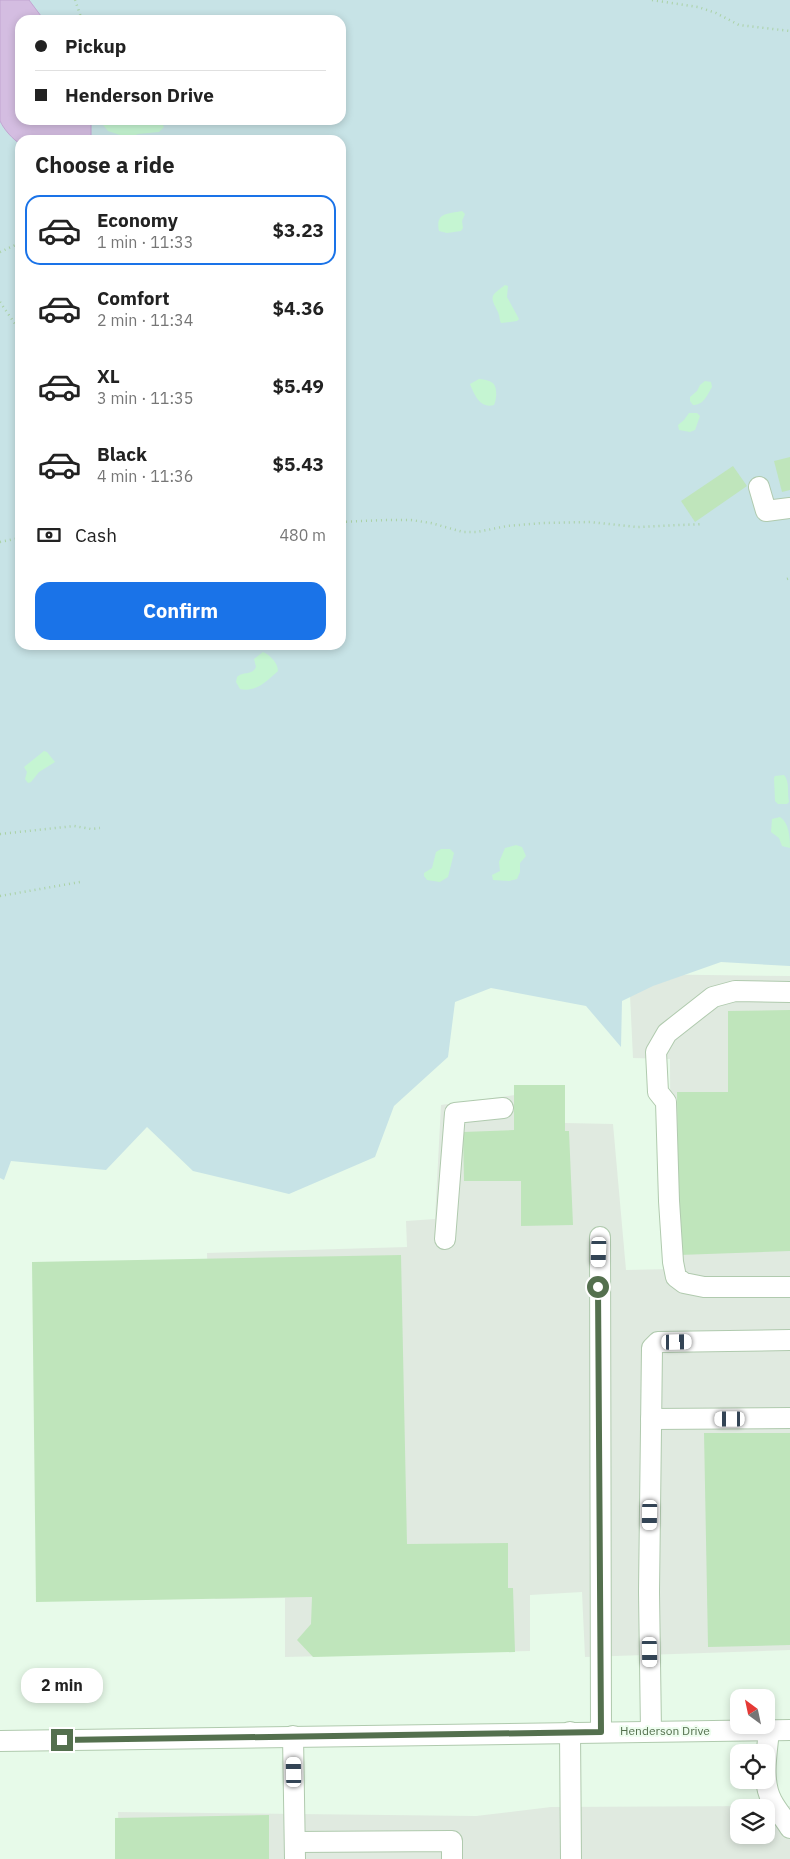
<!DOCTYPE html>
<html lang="en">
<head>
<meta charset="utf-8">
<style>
  :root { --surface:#fff; --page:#f6f6f6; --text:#222; --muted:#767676; --line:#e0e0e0; --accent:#1a73e8 }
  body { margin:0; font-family:"IBM Plex Sans",sans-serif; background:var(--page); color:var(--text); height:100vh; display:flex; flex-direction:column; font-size:19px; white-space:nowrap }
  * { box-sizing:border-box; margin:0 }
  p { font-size:16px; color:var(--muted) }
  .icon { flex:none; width:28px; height:28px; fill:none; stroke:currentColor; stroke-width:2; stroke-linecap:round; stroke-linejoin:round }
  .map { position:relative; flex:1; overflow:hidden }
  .drawer { position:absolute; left:15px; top:135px; width:331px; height:515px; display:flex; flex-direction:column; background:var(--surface); border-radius:15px; box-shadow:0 2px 8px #0003 }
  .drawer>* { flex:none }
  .guide { position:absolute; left:15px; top:15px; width:331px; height:110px; border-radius:15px; box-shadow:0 2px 8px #0003; display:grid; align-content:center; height:110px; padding:0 20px; background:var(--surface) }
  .needle { width:32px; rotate:327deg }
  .fabs { position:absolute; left:730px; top:1689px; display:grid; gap:10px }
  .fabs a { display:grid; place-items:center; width:45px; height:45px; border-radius:10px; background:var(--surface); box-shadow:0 2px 8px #0003; font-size:25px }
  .end { position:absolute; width:22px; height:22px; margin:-11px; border:6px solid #54704e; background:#fff; box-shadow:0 0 0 2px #fff }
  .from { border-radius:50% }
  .bubble { position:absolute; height:35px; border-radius:15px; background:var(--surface); box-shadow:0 2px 8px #0003; font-size:16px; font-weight:700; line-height:35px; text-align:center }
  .car { position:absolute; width:15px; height:30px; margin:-15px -8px; border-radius:6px; box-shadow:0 0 4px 1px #0007; background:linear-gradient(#fff 24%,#345 0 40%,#fff 0 76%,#345 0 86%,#fff 0) }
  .guide b { display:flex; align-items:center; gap:18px; height:48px; font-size:19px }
  .guide b+b { border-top:1px solid var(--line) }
  .guide i { width:12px; height:12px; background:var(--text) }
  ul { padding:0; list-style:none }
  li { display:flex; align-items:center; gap:15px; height:70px; margin:0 10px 8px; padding:0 10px; border:2px solid transparent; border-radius:15px }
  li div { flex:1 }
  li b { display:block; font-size:19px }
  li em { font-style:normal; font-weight:700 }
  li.active { border-color:var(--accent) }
  li>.icon { width:45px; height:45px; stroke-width:1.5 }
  h2 { padding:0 20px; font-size:22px; line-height:60px }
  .pay { display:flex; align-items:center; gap:12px; height:55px; padding:0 20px; font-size:19px }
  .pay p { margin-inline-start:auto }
  .primary-button { display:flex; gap:10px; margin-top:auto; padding:10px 20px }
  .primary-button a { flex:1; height:58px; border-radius:15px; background:var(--accent); color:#fff; font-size:20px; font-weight:700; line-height:58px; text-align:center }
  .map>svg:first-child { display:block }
</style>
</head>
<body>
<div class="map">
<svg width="790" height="1859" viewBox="0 0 790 1859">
  <rect width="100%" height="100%" fill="#e7fae9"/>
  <!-- industrial -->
  <g fill="#e0eae0" fill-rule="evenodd">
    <path d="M629,974L790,976V1650L585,1657L582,1592L530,1595V1651L285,1657V1598L215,1599L207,1253L407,1247L406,1221L435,1219L441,1105L515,1095L517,1122L613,1124L626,1270L671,1269L670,1059L633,1058Z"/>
    <path d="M790,1806V1859H120L118,1812L476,1816L551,1807ZM739,1808H766V1835H739Z"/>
  </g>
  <!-- green -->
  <path fill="#c7e3e6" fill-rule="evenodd" d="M0,0H790V966L721,962L653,986L622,1001L621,1047L586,1006L491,988L455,1002L448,1057L394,1106L375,1157L289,1194L193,1171L147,1127L106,1170L11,1161L4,1180L0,1178ZM20,20H341V120H20ZM20,140H341V645H20Z"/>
  <!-- sand -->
  <g fill="#c5f5d2">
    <path d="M105,120H156L161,122L164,127L159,132L138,134L127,139L120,135L108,131L103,125Z"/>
    <path d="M462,211L465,214L462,221L463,228L461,231L447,233L439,231C435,212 448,214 462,211Z"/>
    <path d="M505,285L508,286L507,297L519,319L517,321L501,323C499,320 500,316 498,312C489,295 491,296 505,285Z"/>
    <path d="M479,379C482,379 488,380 491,382C498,385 497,399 494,405C480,409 474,394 470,384Z"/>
    <path d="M705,381L711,382L712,387C707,395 704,405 693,405L690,401V397L697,391L700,385Z"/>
    <path d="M689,413H697L700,416L695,430L690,432L679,430L678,425L684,420Z"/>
    <path d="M263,652C270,655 278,663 278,671C268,680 256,693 240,689L236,682L237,677C243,671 252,676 256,667L254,659Z"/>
    <path d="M44,751L47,752L55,762L39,772L31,782L28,783L25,779L27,772L24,767Z"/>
    <path d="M784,775C790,782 787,792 789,802L787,804H778L775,801L774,778L775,776Z"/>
    <path d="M780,817C789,823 790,837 790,848L782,846L779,838L771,832L772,819Z"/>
    <path d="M516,845L522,847L526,856L520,863V872L517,879L509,881L493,880L492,875L500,871L499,862L505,848Z"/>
    <path d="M441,849H450L454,853L448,877L440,882L427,880L424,876V873L432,868L436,852Z"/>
  </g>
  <!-- water -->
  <path fill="#d4bde1" stroke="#c2a5d2" d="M0,0H29L44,20H20V120H91V140H20V144C12,138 5,131 0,121Z"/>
  <!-- building -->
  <g fill="#bfe5bb">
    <path d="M790,457V490L782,492L774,461Z"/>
    <path d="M733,466L747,486L695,522L681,501Z"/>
    <path d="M790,1010V1251L679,1255L677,1092H728V1011Z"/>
    <path d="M514,1085H565V1131H569L573,1225L521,1226V1181H464L463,1132L514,1130Z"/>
    <path d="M401,1255L407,1544L508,1543V1588H513L515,1652L313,1657L297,1640L311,1624L312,1597L36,1602L32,1262Z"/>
    <path d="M704,1433H790V1645L708,1647Z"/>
    <path d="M269,1815V1859H115V1818Z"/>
  </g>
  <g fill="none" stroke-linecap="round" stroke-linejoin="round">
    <!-- minor casing -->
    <g stroke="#b0caae" stroke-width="22">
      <g id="minor">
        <path d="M759,487L766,511L790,508"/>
        <path d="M790,992L735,991L713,997L667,1033L656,1052L658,1092L666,1102L669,1201L673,1262L676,1277L684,1283L704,1287H790"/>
        <path d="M600,1237L601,1732"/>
        <path d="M445,1239L455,1113L503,1108"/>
        <path d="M651,1419L790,1418"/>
        <path d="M651,1731L649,1592L652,1348L658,1342L790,1340"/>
        <path d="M769,1731C767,1752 761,1781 772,1801C777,1811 785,1819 790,1828"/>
        <path d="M570,1732L571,1859"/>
        <path d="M293,1736L295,1859"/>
        <path d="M0,1741L790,1730"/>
        <path d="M295,1842L452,1841V1859"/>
      </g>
    </g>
    <!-- path -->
    <g stroke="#aad1a5" stroke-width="2.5" stroke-dasharray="1 4" stroke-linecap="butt">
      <path d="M75,0L82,20"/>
      <path d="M652,0L698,7L716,13L739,25L790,31"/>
      <path d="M0,252L20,243"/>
      <path d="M0,302L20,331"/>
      <path d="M341,522L385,520H411L431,523L463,532H477L507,526L543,523L590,522L637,527L703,524"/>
      <path d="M0,542L20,538"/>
      <path d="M787,579L790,578"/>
      <path d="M0,834L74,826L91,829L100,828"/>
      <path d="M0,896L80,882"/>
    </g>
    <!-- minor -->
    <use href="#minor" stroke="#fff" stroke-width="20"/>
  </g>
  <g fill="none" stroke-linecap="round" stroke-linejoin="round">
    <!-- route -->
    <path stroke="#54704e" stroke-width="6" d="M62,1740L601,1732L598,1287"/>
  </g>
  <g text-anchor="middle" stroke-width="4" stroke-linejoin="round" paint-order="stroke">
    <!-- street labels -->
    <g font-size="12" fill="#54704e" stroke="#edfdee">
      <text x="665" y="1735">Henderson Drive</text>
    </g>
  </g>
</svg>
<div class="fabs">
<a><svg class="needle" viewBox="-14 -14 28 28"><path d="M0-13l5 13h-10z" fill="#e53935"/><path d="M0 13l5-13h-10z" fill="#767676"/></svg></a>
<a><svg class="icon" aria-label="locate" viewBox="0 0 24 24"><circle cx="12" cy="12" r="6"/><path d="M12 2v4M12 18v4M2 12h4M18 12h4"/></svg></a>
<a><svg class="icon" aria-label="layers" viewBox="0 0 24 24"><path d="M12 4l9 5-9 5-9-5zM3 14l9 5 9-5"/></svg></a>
</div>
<i class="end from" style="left:598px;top:1287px"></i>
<i class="end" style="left:62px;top:1740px"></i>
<div class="bubble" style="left:21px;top:1668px;width:82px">2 min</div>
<i class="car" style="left:599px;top:1252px;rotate:182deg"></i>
<i class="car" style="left:677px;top:1342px;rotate:89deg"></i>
<i class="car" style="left:730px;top:1419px;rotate:270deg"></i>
<i class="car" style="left:650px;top:1515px;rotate:181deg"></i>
<i class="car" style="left:650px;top:1652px;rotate:179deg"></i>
<i class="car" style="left:294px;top:1772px;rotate:359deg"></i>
<div class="guide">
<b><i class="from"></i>Pickup</b>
<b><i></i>Henderson Drive</b>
</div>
<section class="drawer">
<h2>Choose a ride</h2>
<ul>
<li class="active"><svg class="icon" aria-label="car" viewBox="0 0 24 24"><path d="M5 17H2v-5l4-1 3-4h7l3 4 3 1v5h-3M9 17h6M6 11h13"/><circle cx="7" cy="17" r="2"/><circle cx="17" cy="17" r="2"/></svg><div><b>Economy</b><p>1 min · 11:33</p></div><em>$3.23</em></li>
<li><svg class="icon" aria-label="car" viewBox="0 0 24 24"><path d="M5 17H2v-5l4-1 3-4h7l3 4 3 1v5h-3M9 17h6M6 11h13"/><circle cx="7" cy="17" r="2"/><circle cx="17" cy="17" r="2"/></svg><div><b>Comfort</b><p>2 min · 11:34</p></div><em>$4.36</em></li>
<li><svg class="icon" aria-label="car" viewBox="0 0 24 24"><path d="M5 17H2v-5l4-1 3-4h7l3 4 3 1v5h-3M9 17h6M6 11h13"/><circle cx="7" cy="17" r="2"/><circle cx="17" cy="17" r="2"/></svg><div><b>XL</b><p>3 min · 11:35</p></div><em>$5.49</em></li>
<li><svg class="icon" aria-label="car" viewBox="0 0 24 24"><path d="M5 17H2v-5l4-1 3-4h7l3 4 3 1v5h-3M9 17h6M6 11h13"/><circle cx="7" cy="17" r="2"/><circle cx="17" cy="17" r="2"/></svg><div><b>Black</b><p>4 min · 11:36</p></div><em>$5.43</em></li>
</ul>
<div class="pay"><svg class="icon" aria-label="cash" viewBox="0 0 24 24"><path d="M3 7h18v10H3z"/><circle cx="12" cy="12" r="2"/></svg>Cash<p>480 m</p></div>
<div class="primary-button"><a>Confirm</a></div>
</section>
</div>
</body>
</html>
